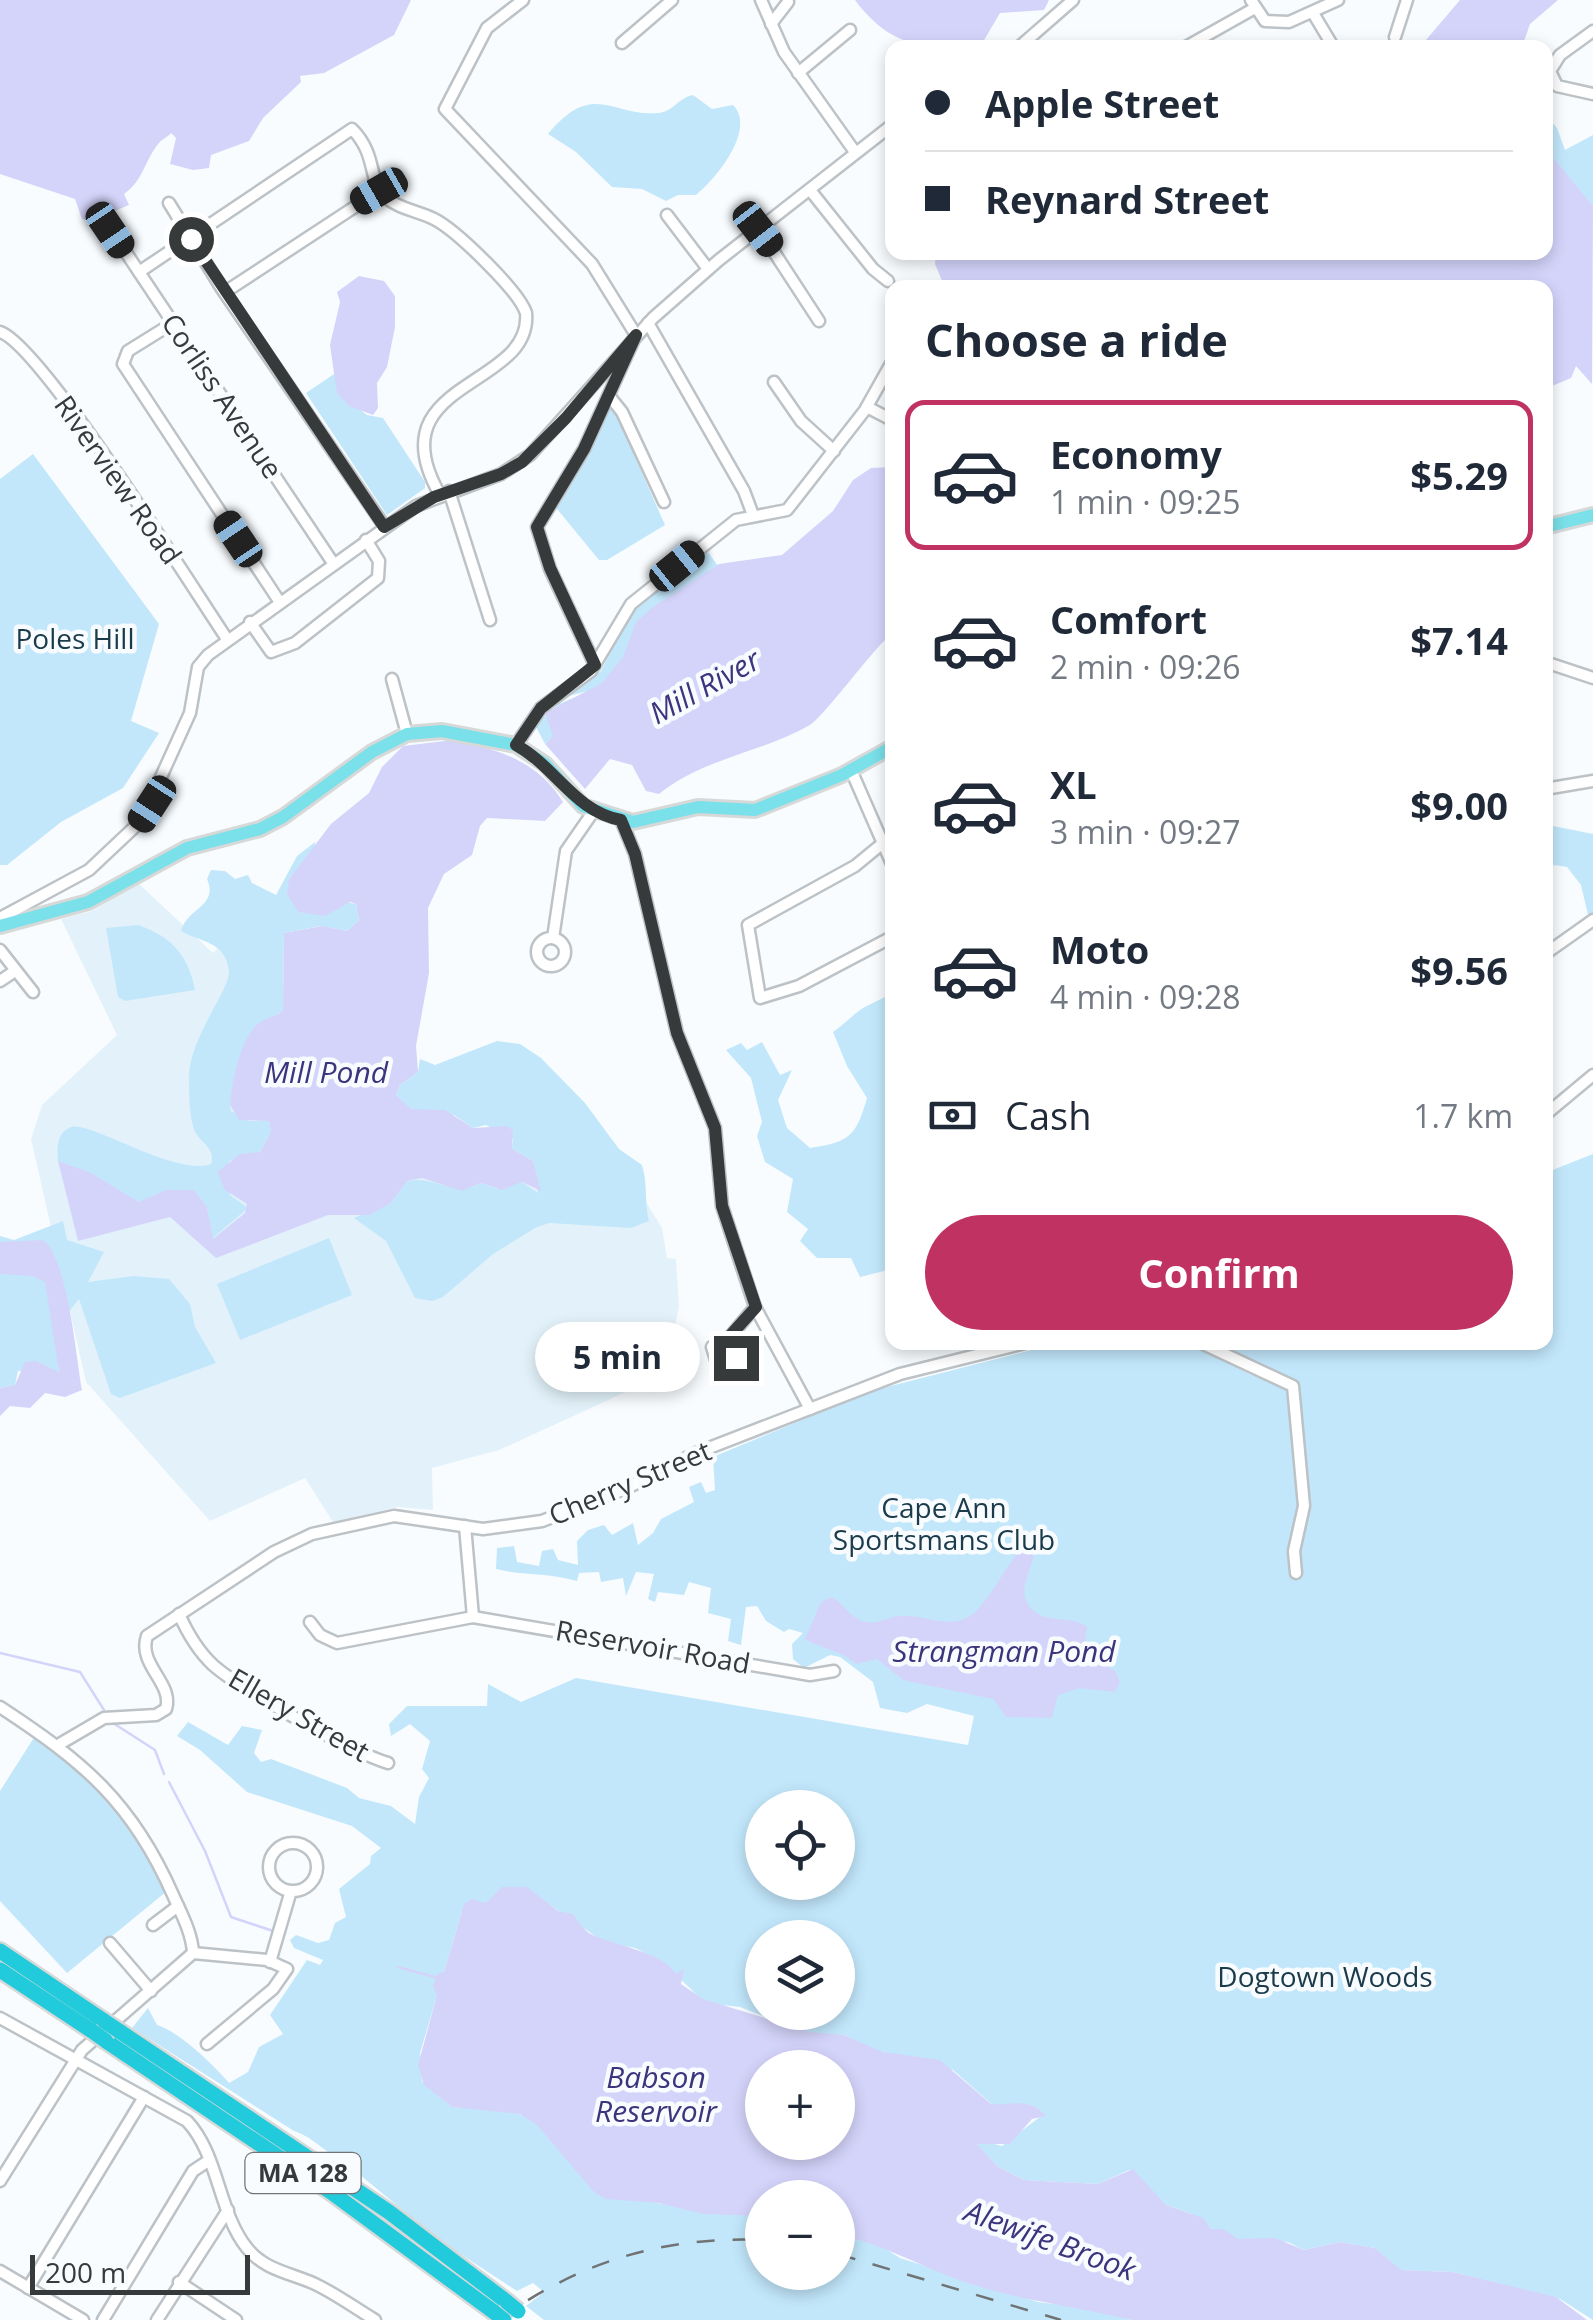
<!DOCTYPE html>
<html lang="en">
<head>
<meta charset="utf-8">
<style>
  :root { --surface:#fff; --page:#f2f2f3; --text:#1f2937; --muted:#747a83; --line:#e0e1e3; --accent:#bf3261 }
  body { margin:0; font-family:"Open Sans",sans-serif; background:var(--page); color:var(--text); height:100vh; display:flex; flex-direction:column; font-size:38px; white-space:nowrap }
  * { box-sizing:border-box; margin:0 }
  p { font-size:32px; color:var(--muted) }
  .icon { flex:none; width:55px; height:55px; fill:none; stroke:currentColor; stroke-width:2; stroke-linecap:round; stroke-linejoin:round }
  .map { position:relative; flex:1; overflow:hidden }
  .sheet { position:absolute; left:885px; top:280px; width:668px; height:1070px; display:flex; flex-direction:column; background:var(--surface); border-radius:20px; box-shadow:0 5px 15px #0003 }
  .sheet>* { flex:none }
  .guide { position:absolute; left:885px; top:40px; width:668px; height:220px; border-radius:20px; box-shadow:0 5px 15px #0003; display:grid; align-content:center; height:220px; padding:0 40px; background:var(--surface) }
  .controls { position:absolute; left:745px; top:1790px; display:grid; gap:20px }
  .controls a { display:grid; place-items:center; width:110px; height:110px; border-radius:50%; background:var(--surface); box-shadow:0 5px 15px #0003; font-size:50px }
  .scale { position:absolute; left:30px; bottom:25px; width:220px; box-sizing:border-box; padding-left:10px; border:5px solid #373a3b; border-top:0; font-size:28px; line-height:35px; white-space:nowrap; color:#373a3b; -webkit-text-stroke:8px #f8fcff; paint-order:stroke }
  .end { position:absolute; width:45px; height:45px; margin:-22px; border:12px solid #373a3b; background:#fff; box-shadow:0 0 0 5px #fff }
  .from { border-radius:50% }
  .bubble { position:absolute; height:70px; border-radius:35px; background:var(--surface); box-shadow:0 5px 15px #0003; font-size:32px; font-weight:700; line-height:70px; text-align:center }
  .car { position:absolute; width:30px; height:60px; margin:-30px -15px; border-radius:12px; box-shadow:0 0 8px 2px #0007; background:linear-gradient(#222 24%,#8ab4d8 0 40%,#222 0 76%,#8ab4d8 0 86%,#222 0) }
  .guide b { display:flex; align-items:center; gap:35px; height:95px; font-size:38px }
  .guide b+b { border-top:2px solid var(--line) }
  .guide i { width:25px; height:25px; background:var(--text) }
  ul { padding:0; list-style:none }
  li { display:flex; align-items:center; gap:30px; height:150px; margin:0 20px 15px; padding:0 20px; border:5px solid transparent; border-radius:20px }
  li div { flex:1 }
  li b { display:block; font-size:38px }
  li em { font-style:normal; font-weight:700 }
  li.on { border-color:var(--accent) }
  li>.icon { width:90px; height:90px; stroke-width:1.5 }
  h2 { padding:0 40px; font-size:45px; line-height:120px }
  .pay { display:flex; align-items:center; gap:25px; height:110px; padding:0 40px; font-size:38px }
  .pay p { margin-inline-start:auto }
  .primary-button { display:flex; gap:20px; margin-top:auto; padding:20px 40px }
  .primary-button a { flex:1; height:115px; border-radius:60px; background:var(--accent); color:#fff; font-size:40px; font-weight:700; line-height:115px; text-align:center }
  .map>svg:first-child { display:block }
</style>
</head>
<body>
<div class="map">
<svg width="1593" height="2320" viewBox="0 0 1593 2320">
  <rect width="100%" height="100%" fill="#f8fcff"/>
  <!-- built -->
  <path fill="#e3f2fa" d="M138,883L213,953L251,915L323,1072L640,1192L662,1228L667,1258L676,1259L679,1306L665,1374L499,1450L432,1468L433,1510L398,1507L333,1522L305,1478L210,1521L86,1382L31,1139L42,1105L117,1035L61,919L92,911Z"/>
  <!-- green -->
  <g fill="#c2e7fb" fill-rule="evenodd">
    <path d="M693,95L712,109L733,105C757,129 716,179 696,195H678L666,201L642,189L612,187L576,152L548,134C593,79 613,117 658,113C673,112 678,98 693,95Z"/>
    <path d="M1545,114L1557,128L1565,150L1593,135V209L1545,148Z"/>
    <path d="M337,372L338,393L367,415L383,418L425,482V488L387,515L306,393Z"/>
    <path d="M612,405L665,525L607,560H599L553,504Z"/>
    <path d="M33,454L159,624L131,721L159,733L123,788L61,822L7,865H0V479Z"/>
    <path d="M835,510L795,565L768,570L748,582L730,573C712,577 700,591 691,605L670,612L613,694L576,714L545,744L535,725L559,704L595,689L569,696L601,671L631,611L708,552L718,566L770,564L803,544Z"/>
    <path d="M1548,825L1593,834V913L1588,915L1581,885L1567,867L1554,865L1545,873Z"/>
    <path d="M315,842L314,850L289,879L328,914L345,902L356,904L359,920L347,931L321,926L284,933L283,1010L252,1032L238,1064L230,1105L231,1111L248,1121H269L271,1132L260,1152L229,1161L230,1195L248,1208L212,1239L207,1207L156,1194L142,1203C114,1192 89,1172 58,1161C57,1148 56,1133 71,1127C91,1121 176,1177 211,1164C216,1149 202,1144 195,1132C189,1118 189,1093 189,1078C188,1040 231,988 229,971C225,940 201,943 181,931C187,908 219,906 207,879L211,870L225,871L235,879L248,875L252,883L276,895L297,856Z"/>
    <path d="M138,925C172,937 188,955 195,990L125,1001L118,997L106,928Z"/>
    <path d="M892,961V1269L860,1277L851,1258H817L800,1241L808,1229L787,1212L793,1179L765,1162L757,1136L762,1122L751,1078L726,1050L741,1043L747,1050L762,1042L780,1075L792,1070L778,1100L787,1128L810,1148C850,1142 856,1136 867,1098L847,1066L833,1032C844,1025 855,1012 865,1007C889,994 896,998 888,966Z"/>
    <path d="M497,1041L520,1044L541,1058L585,1103L619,1149L642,1165C648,1184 644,1201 649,1221L631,1228L549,1223L535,1228L493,1254L443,1297L432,1301L415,1298L386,1241L354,1218L391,1203L407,1181C435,1175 453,1198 481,1183L498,1189L522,1182L538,1193L533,1161L512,1149L513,1139L486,1125L473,1128L454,1115L410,1109L396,1095L400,1085L418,1072L420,1059L435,1065Z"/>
    <path d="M1593,1154V2320L1560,2299L1453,2272L1400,2270L1375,2248L1340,2242L1304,2250L1288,2242L1237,2239L1211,2229L1192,2214L1166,2205L1129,2170L1098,2184L1024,2180L997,2166L977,2145L983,2141L1002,2146L1041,2116L996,2108L953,2070L860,2046L845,2035H810L740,2007L705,2003L663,1962L635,1948L604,1942L538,1897L462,1911L420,2053L422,2081L452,2107L506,2110L525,2116L656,2203L762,2216V2272H838V2234L878,2244L900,2258L1038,2302L1093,2309L1132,2320H544L526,2306L544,2292L533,2283L517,2291L439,2240L348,2165C328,2155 315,2138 294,2131L132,2028L148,2008L157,2025C178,2031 213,2064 229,2083L248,2072L259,2047L283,2034L270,2015L307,1960L320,1965L323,1960L294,1948L290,1940L296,1935L318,1943L329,1940L335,1923L346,1917L339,1889L370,1864L371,1856L381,1848L352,1826L247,1792L200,1750L177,1736L188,1722L228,1745L242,1726L262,1730L254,1753L261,1762L271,1759L347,1788L359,1798L391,1806L415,1824L419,1797L429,1778L422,1769L430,1741L410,1724L391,1736L389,1724L407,1706H487L488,1684L521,1702L576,1678L968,1745L974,1716L927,1704L907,1713L880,1708L873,1682L840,1657L830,1655L804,1668L793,1659L792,1644L803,1633L789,1629L784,1632L766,1621L757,1606L746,1607L741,1645L728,1641L731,1619L708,1613L711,1588L689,1582L684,1595L658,1592L655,1602L648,1599L654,1574L636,1572L626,1596L623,1578L601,1582L599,1572L579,1573L577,1581C548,1572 525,1576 496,1569L497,1548L514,1546L517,1562L539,1566L542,1551L553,1549L558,1560L578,1565L577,1541L588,1530L604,1525L612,1535L633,1523L638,1545L653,1533L661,1519L694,1502L689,1487L701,1482L706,1493L715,1490L713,1457L871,1391L1059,1343L1169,1342L1198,1348L1251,1375L1297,1385L1284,1374L1252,1366L1207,1343L1545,1342V1173ZM762,1808H838V1882H762ZM762,1938H838V2012H762Z"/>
    <path d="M63,1221L67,1240L104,1252L88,1282L133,1276L169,1279L190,1304L195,1327L216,1363L120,1398L111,1394L79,1299L55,1329L59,1373L18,1371L15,1385L0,1388V1252L9,1242H0V1236L14,1240Z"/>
    <path d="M329,1238L352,1295L240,1340L217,1284Z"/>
    <path d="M35,1736L113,1802L167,1891L67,1973L0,1901V1791Z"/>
  </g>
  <!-- water -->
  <g fill="#d4d4fb" fill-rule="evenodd">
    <path d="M0,0H411L394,35L324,73L300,76L301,82L263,118L249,141L211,155L209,168L193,170L170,164L176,138L171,133C168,137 162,139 159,143C145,159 144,180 124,194L129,205L107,214L99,223L82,219L75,199L0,174Z"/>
    <path d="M855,0H1049L1044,10L1000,13L980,47C968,44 962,48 950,48C908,48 880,34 855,0Z"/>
    <path d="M1460,0H1558L1530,24L1522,47H1420Z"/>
    <path d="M1545,148L1593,206L1592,384L1576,366L1571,378L1545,389V288H945L935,264L936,252H1545Z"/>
    <path d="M359,276L384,281L395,296V327L387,367L377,383L378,408L373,415L349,406L337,393L330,345L340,302L337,292Z"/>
    <path d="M892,467V638L886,639C869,655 824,716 810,725C759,754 703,758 659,794L646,791L632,765L610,759L585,789L545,744L553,736L545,713L602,683L623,657L636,622L653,607L719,564L782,555L833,511L853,480L871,468Z"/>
    <path d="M453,740C498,749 538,761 563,802L545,821L487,818L480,826L472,855L444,874L428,908L429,973L416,1046L418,1072L400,1085L396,1095L411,1109L445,1110L473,1128L508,1126L513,1131L512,1149L533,1161L541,1191L522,1182L502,1190L481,1183L462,1191L422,1178L407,1181L391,1203L369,1215H328L216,1258L170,1217L78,1241L58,1161L91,1173L139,1202L166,1190H194L207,1207L213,1239L245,1213L247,1204L225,1190L217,1172L240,1154L260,1152L271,1132L269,1121L239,1120L230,1105C232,1083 240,1034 262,1021C271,1016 276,1017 283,1010L284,933L322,926L347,931L359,920L356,904L350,902L325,916L298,912L287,894L289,879L331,824L369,793L382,767L403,746Z"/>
    <path d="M43,1240C68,1258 76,1358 82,1390L65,1397L45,1393L30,1408L10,1406L0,1416V1388L15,1385L25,1362L36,1361L59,1372L45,1282L32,1276L0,1274V1242Z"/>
    <path d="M1034,1538C1042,1563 1008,1590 1035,1612C1050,1623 1074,1616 1087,1627L1083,1652L1115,1671L1120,1682L1115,1692L1079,1688L1058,1695L1052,1718L1006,1717L993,1699L903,1680L877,1659L856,1664C840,1650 823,1650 805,1639L821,1602L832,1597C843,1603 849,1616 862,1621C877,1626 887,1617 900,1616C926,1614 954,1633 976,1611C998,1589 1009,1555 1034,1538Z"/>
    <path d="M502,1887H527L558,1911L573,1914C577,1919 583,1929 589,1933C610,1945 663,1951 676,1974L684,1969L681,1984L703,1999L810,2032L844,2035L883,2052L940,2060L991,2104C1012,2106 1029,2096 1046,2116L1032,2119L1010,2144H977L997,2166L1024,2180L1098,2184L1133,2169L1166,2205L1203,2218L1211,2229H1223L1238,2239L1275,2238L1304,2250L1340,2242L1375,2248L1401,2270L1453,2272L1556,2297L1587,2320H1132C1075,2306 1015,2300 959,2280C918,2265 880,2243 838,2235V2198H762V2216L703,2214L659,2203L605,2199L593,2191L537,2125L520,2114L452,2107L424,2085L418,2065L437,1995L433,1987L437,1974L444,1972L464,1904L472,1899L486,1903ZM762,2068H838V2142H762Z"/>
  </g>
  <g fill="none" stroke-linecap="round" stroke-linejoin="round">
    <!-- stream -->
    <g stroke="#d4d4fb" stroke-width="2.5">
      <path d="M0,1653L80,1672L104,1710"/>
      <path d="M113,1723L155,1750L164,1774"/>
      <path d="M169,1782L205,1851L231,1917L273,1931"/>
      <path d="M398,1967L438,1978"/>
    </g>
    <!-- minor casing -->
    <g stroke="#bcc2c6" stroke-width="15">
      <g id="minor">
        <path d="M523,0L487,28L445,109L592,264L636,335L584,449L537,527L550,569L595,665"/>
        <path d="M761,0L784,52L855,152"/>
        <path d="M1251,0L1265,21L1289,22L1338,0"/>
        <path d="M1313,13L1334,48"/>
        <path d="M771,24L788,2"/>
        <path d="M1593,31L1560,55L1550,71L1557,86L1593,94"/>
        <path d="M1395,37L1407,0"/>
        <path d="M622,43L672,0"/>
        <path d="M1018,48L1073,0"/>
        <path d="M1184,48L1255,8"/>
        <path d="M798,73L850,30"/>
        <path d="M810,190L873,269L888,281"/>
        <path d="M169,203L222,289L385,527"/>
        <path d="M667,215L708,269"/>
        <path d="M759,229L819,321"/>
        <path d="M111,230L333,563"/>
        <path d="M139,272L352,129C378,155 368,183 385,197C399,209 418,211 434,219C456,230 519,291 526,313C533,389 374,380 440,495"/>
        <path d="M225,292L379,191"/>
        <path d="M173,323L128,351L123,364L279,601"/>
        <path d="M648,323L744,491L753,515"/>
        <path d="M0,332C40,344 194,590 227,639"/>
        <path d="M774,382L801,421L834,451"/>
        <path d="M610,397L622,412L664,502"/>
        <path d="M867,407L892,420"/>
        <path d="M449,491L490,620"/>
        <path d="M250,622L271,652L295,643L378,578L379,561L366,540"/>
        <path d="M1545,662L1593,678"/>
        <path d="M392,679L407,734"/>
        <path d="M516,745L541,708L591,671L631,604L736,520L787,510L865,410L892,362"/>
        <path d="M851,770L892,864"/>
        <path d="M1545,789L1593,781"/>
        <path d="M621,820L635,854L677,1033L715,1128L722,1206L755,1307L810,1409"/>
        <path d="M883,843L855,866L748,925L760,998L799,986L892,937"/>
        <path d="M0,918L89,870L141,821L190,713L198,667L208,655L416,506L501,474L530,455L653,318L719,260L892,125"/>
        <path d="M553,938L566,851L593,812"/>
        <circle cx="551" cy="952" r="14"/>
        <path d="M0,950L33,992"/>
        <path d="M1545,954L1593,920"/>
        <path d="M0,981L15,971"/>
        <path d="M1545,1115L1593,1075"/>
        <path d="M729,1338L737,1352L730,1362L716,1360L712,1347L729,1338L755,1307"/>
        <path d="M1199,1342L1293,1386L1304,1506L1294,1551L1296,1573"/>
        <path d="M465,1526L473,1617"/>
        <path d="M179,1614C187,1632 198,1651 213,1665C240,1689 354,1753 388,1763"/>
        <path d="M310,1622L320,1635L337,1643L473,1617L810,1675L834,1671"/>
        <path d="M0,1707C84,1762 132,1802 173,1895C181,1913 192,1933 193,1953"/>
        <path d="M58,1745L104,1718L156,1715L166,1709C174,1683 137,1665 147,1636L274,1552L312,1534L394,1516L483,1529L542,1521L625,1489L696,1453L900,1374L1029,1342"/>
        <circle cx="293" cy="1867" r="24"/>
        <path d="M153,1925L178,1906"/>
        <path d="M110,1943L151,1991"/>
        <path d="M193,1953L267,1960L287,1969L273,1989L207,2044"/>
        <path d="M270,1962L290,1894"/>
        <path d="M0,2018L187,2121C219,2155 218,2212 247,2248C264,2270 291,2273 315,2284C336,2294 355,2308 375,2320"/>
        <path d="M0,2181L82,2050L193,1953"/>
        <path d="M0,2271L83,2320"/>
        <path d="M179,2282L236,2320"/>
        <path d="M28,2288L144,2097"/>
        <path d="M103,2320L193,2171L208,2161"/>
        <path d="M157,2320L228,2210"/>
      </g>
    </g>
    <!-- major casing -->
    <g stroke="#d7d8d8" stroke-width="18">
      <g id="major">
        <path d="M1545,527L1593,515"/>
        <path d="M0,926L88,902L187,848L260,829L283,817L372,752L407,734L442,731L516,745L545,764L583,806L633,822L698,807L755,810L842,775L892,747"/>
      </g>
    </g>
    <!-- highway casing -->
    <g stroke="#d7d8d8" stroke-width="20">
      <g id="highway">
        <path d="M0,1951L104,2021"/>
        <path d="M0,1970L92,2031"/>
        <path d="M119,2031L389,2212L507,2302"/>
        <path d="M106,2041L331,2192L494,2312"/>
      </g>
    </g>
    <!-- minor -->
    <use href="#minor" stroke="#fff" stroke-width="10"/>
    <!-- major -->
    <use href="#major" stroke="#7ae0e9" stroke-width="12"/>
    <!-- highway -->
    <use href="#highway" stroke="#21cbdb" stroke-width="15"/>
    <!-- rail -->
    <g stroke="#707374" stroke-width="2.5" stroke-dasharray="18 18" stroke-linecap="butt">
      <path d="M838,2254L1061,2320"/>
      <path d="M498,2320C579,2262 663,2236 762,2240"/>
    </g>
    <!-- highway-bridge casing -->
    <g stroke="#d7d8d8" stroke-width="20" stroke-linecap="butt">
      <g id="highway-bridge">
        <path d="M104,2021L119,2031"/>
        <path d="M92,2031L106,2041"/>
        <path d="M507,2302L518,2311"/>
        <path d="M494,2312L504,2320"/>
      </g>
    </g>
    <!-- highway-bridge -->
    <use href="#highway-bridge" stroke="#21cbdb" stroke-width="15"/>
  </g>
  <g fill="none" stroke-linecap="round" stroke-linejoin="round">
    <!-- route -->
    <path stroke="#373a3b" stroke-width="12" d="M191,239L384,527L434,497L501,474L522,462L566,418L636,335L584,449L537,527L550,568L595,665L541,708L516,745C556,767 574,811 621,820L635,854L677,1033L715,1128L722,1206L756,1307L728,1338L736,1346V1358"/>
  </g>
  <g text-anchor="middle" stroke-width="9" stroke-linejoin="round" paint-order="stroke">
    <!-- shield labels -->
    <rect fill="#f8fcff" stroke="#717476" stroke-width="2.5" x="245.5" y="2153" width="115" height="40" rx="8"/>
    <g font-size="25" font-weight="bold" fill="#373a3b">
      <text x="303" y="2182">MA 128</text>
    </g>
    <!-- street labels -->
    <g font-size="28" fill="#373a3b" stroke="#f8fcff">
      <text transform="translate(222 396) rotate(56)" y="10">Corliss Avenue</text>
      <text transform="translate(118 480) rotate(55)" y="10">Riverview Road</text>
      <text transform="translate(630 1483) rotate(-23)" y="10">Cherry Street</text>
      <text transform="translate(653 1647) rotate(10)" y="10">Reservoir Road</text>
      <text transform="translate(299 1715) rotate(30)" y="10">Ellery Street</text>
    </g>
    <!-- park labels -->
    <g font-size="28" fill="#1b3b4b" stroke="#f8fcff">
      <text x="75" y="649">Poles Hill</text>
      <text x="944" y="1518">Cape Ann<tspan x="944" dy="32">Sportsmans Club</tspan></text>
      <text x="1325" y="1987">Dogtown Woods</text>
    </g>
    <!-- water labels -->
    <g font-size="30" font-style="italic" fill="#3d347d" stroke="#f8fcff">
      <text transform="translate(705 687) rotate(-29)" y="10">Mill River</text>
      <text x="326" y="1083">Mill Pond</text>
      <text x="1004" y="1662">Strangman Pond</text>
      <text x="656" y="2088">Babson<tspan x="656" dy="34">Reservoir</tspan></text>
      <text transform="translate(1050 2241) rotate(20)" y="10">Alewife Brook</text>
    </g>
  </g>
</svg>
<div class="controls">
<a><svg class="icon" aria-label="locate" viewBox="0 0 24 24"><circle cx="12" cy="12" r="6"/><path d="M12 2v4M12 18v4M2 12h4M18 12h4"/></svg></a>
<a><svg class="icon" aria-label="layers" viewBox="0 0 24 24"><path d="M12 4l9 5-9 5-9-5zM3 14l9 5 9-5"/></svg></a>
<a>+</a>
<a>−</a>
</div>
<div class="scale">200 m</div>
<i class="end from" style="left:191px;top:239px"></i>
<i class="end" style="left:736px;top:1358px"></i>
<div class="bubble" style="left:535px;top:1322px;width:165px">5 min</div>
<i class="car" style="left:379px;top:191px;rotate:240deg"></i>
<i class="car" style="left:758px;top:229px;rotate:142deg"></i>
<i class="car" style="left:110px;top:230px;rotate:146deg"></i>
<i class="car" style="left:238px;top:539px;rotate:326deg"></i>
<i class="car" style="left:677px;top:566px;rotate:51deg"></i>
<i class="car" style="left:152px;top:804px;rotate:213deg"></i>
<div class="guide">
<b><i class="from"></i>Apple Street</b>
<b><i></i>Reynard Street</b>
</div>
<section class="sheet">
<h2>Choose a ride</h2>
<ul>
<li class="on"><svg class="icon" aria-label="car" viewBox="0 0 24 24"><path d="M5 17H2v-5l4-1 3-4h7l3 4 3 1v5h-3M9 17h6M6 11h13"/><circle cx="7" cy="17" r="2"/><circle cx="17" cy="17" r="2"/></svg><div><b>Economy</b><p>1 min · 09:25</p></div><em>$5.29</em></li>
<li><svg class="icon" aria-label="car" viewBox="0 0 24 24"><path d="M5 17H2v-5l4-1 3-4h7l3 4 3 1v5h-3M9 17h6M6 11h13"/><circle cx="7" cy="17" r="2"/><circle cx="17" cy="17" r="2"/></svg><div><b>Comfort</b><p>2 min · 09:26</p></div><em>$7.14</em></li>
<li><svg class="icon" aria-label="car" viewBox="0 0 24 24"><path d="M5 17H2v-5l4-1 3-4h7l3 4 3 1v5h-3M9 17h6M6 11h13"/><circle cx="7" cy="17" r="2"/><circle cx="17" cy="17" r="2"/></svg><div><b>XL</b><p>3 min · 09:27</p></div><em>$9.00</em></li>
<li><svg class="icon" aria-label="car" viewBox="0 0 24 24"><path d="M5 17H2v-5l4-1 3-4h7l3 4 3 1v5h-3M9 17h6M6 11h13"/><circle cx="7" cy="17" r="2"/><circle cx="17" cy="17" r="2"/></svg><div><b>Moto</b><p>4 min · 09:28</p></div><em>$9.56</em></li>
</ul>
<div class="pay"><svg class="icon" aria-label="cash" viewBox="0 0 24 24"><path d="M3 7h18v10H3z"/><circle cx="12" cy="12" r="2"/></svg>Cash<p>1.7 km</p></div>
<div class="primary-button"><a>Confirm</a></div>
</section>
</div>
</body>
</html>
